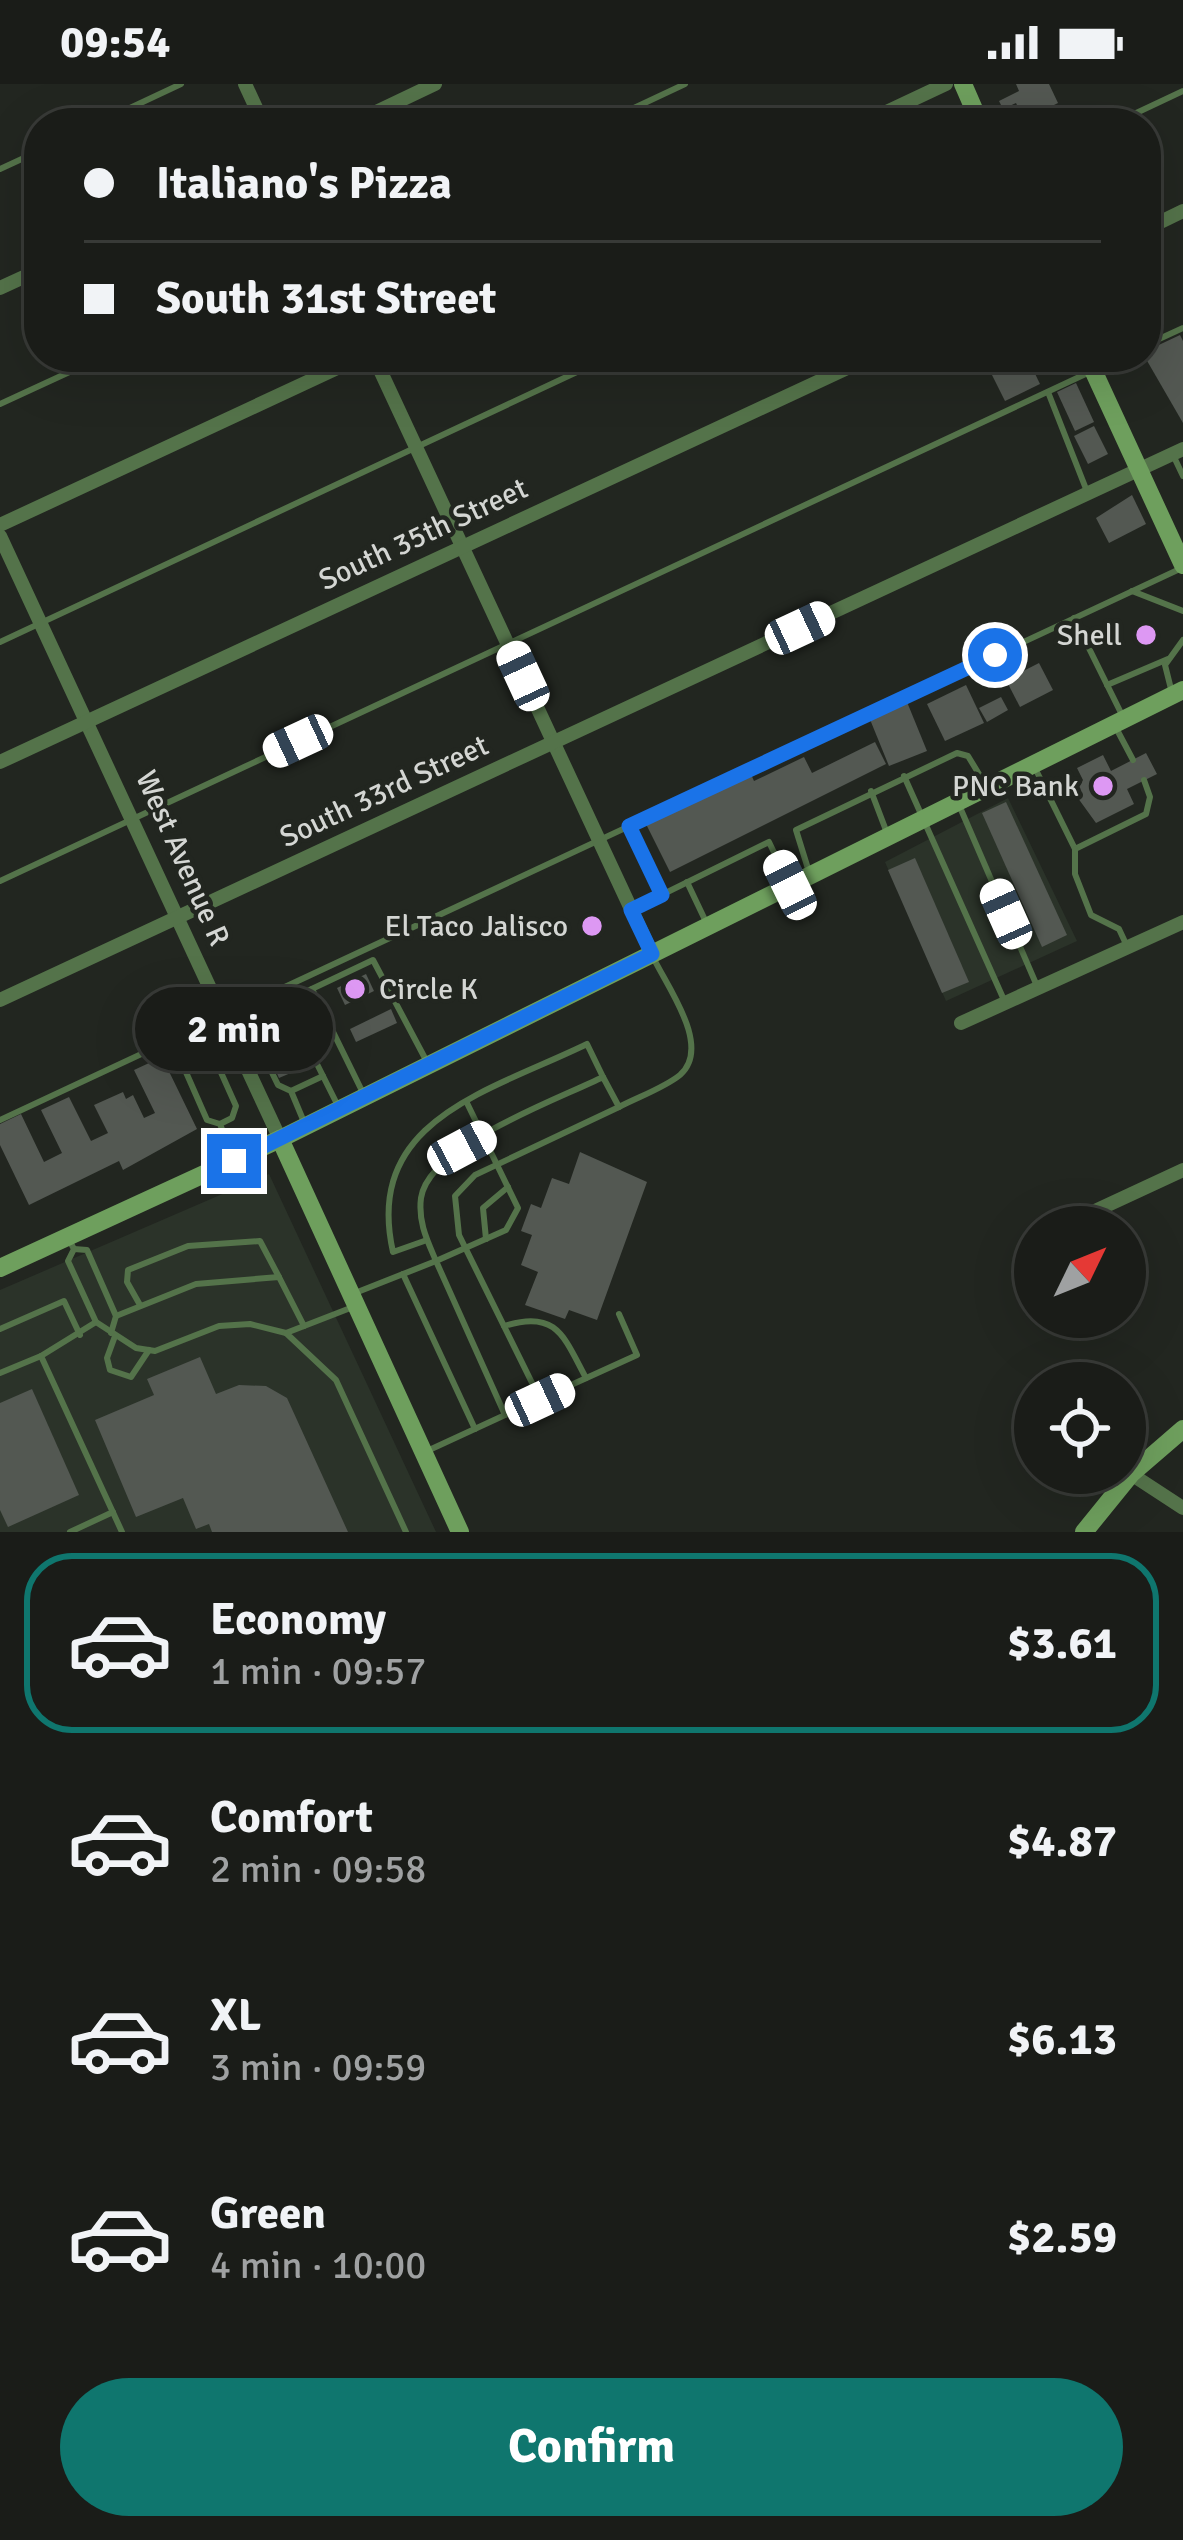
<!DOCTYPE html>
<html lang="en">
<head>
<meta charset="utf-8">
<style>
  :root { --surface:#1a1c18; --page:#232521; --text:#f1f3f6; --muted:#9fa1a2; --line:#383a37; --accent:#0f766e }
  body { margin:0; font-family:Signika,sans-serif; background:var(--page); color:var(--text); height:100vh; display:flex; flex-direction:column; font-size:45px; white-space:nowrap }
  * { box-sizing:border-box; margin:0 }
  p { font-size:39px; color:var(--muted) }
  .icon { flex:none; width:66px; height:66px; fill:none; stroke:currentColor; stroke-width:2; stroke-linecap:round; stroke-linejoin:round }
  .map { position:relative; height:1448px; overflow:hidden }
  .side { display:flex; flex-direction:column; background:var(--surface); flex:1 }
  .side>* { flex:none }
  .guide { position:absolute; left:24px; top:24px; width:1137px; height:264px; border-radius:48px; box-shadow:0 12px 48px #0002,0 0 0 3px var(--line); display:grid; align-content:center; height:264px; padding:0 60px; background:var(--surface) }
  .needle { width:78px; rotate:47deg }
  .controls { position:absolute; left:1014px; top:1122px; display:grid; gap:24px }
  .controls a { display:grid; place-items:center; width:132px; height:132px; border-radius:50%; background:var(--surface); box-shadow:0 12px 48px #0002,0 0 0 3px var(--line); font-size:60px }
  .end { position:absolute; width:54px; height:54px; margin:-27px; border:15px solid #1a73e8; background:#fff; box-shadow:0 0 0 6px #fff }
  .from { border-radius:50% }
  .bubble { position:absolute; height:84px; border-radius:42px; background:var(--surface); box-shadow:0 12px 48px #0002,0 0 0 3px var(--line); font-size:39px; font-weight:700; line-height:84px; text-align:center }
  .car { position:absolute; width:36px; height:72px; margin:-36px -18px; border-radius:15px; box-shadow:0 0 9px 3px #0007; background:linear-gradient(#fff 24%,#345 0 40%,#fff 0 76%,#345 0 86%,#fff 0) }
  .guide b { display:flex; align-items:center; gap:42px; height:114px; font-size:45px }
  .guide b+b { border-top:3px solid var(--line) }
  .guide i { width:30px; height:30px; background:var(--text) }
  ul { padding:21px 0 0; list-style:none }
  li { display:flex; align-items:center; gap:36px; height:180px; margin:0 24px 18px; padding:0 36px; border:6px solid transparent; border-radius:48px }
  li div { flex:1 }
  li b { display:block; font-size:45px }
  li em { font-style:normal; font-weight:700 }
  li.active { border-color:var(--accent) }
  li>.icon { width:108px; height:108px; stroke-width:1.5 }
  .primary-button { display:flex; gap:24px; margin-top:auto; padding:24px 60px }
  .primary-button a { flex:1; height:138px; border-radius:72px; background:var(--accent); color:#fff; font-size:48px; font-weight:700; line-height:138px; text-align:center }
  .status { display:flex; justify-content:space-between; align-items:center; height:84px; padding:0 60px; background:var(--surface); direction:ltr }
  .status svg { height:33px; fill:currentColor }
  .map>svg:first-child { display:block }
</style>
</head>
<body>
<div class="status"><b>09:54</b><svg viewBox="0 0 49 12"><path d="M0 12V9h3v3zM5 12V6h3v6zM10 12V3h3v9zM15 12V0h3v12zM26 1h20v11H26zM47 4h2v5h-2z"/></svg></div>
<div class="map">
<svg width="1183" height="1448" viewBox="0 0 1183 1448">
  <rect width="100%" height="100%" fill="#222620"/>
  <!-- built -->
  <g fill="#2b3329">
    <path d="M1008,714L1077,857L946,917L885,778Z"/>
    <path d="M269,1090L436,1448H0V1206Z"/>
  </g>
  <!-- building -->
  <g fill="#535852">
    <path d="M1016,0H1049L1058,19L1024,36L1016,19L1003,25L999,17L1019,7Z"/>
    <path d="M1180,251L1183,257V339L1146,275V267Z"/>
    <path d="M983,273H1027L1040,300L1005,317Z"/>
    <path d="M1076,299L1094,338L1075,347L1057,308Z"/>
    <path d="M1094,342L1108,370L1088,380L1074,352Z"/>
    <path d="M1132,411L1146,440L1109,459L1096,434Z"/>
    <path d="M1039,579L1053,606L1020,623L1006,596Z"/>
    <path d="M966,601L984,639L945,657L927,620Z"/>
    <path d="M1001,613L1008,626L987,638L979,624Z"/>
    <path d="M907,618L927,667L889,682L869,633Z"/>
    <path d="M875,658L886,680L670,788L646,740L750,688L754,697L804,673L812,689Z"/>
    <path d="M1146,669L1157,690L1127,705L1134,720L1096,739L1075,710L1083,696L1077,684L1103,671L1111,687Z"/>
    <path d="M1006,718L1067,851L1042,863L982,729Z"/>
    <path d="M915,774L969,898L942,909L888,786Z"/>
    <path d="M366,890L374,907L345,921L337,904Z"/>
    <path d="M391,925L397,939L356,958L350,945Z"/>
    <path d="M287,957L300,985L279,994L267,967Z"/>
    <path d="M162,973L197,1045L123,1086L119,1077L29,1121L0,1061V1040L21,1030L44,1078L62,1069L41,1026L69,1013L91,1057L108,1049L94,1021L123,1008L126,1015L133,1011L144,1034L155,1029L134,986Z"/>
    <path d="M580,1068L647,1098L597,1236L569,1226L565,1235L525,1221L538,1188L521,1181L532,1151L521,1147L531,1120L541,1124L552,1094L569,1100Z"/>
    <path d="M200,1273L216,1310L239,1301L266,1302L287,1314L348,1448H212L209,1440L196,1445L183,1414L136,1433L95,1336L154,1311L147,1295Z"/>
    <path d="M32,1305L79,1411L8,1443L0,1426V1319Z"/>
  </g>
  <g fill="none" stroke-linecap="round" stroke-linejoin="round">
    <!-- lane -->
    <g stroke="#54734a" stroke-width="6">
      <path d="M98,39L181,0"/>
      <path d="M602,39L685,0"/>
      <path d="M1115,39L1183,7"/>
      <path d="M0,85L39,67"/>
      <path d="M1146,261L1183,244"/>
      <path d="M1048,308L1088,410"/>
      <path d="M0,320L102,273"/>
      <path d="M1174,373L1183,392"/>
      <path d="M1132,507L1183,527"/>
      <path d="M1074,534L1123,633"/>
      <path d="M0,558L609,273"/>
      <path d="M1107,601L1168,575"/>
      <path d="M1171,605L1165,581L1183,556"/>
      <path d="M1115,642L1133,676"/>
      <path d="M1035,684L1075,765L1146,730L1150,713L1144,696"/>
      <path d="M904,692L1004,916"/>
      <path d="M871,707L887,749"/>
      <path d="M959,721L1037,902"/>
      <path d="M629,742L661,810"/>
      <path d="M1075,765V790L1091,831L1119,845L1126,860"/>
      <path d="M809,788L796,746L957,669L968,672L985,700"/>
      <path d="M0,797L1122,273"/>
      <path d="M687,798L706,838"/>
      <path d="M633,825L769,758L788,798"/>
      <path d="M312,905L363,1009"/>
      <path d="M206,955L373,876L427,978"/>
      <path d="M259,962L278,1001L291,1007L304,1038"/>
      <path d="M243,969L259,962L263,952L297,940L339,1024"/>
      <path d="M291,1007L323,992"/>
      <path d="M0,1036L1182,484"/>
      <path d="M220,1040L207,1036L178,970L206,955L236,1022L232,1034L220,1040L233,1073"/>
      <path d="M486,1155L483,1124L508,1103"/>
      <path d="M69,1156L74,1165L68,1177L96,1238L136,1264L155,1267L219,1242L250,1240L286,1249"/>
      <path d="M427,1156L393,1168C363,1035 491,1007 587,960L603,993"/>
      <path d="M74,1165L87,1166L116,1232L111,1249"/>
      <path d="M403,1190L475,1345"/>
      <path d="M355,1209L436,1177C427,1156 418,1138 421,1114C429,1061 557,1016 603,993L619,1023C638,1013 664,1004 680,991C712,963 668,904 654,875"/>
      <path d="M140,1221L127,1198L128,1186L188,1162L260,1157L279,1193"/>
      <path d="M353,1223L286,1249L336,1296L406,1448"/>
      <path d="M116,1232L196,1200L279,1193L304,1242"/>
      <path d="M96,1238L41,1272L122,1448"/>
      <path d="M504,1242C557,1225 564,1253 586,1294"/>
      <path d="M0,1245L64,1217L80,1251"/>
      <path d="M115,1252L107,1274L110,1286L131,1293L149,1266"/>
      <path d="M0,1289L41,1272"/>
      <path d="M540,1315L459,1151L455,1112L475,1091L619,1023"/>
      <path d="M505,1331L637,1271L619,1230"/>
      <path d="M427,1367L505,1331L436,1177L506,1146L518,1124L467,1019"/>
      <path d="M70,1448L113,1428"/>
    </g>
    <!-- street -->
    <g stroke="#54734a" stroke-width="14">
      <path d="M245,0L263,39"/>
      <path d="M353,39L435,0"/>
      <path d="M863,39L946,0"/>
      <path d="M1146,145L1183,127"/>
      <path d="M0,204L39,186"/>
      <path d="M374,273L652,870"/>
      <path d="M0,441L361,273"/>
      <path d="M0,452L280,1055"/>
      <path d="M0,678L871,273"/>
      <path d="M0,916L1183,365"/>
      <path d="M961,939L1183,838"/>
      <path d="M1069,1139L1183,1086"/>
      <path d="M1131,1390L1183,1424"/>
    </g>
    <!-- secondary -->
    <g stroke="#6e9f5d" stroke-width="18">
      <path d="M963,0L980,39"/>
      <path d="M1087,273L1183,481"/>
      <path d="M280,1055L460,1448"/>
      <path d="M0,1184L280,1055L1183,606"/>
      <path d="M1084,1448L1131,1390L1183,1345"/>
    </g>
  </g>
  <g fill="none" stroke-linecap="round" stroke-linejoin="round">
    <!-- route -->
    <path stroke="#1a73e8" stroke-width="15" d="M234,1077L652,870L631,826L662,811L629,742L995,571"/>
  </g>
  <!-- markers -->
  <g fill="#dd98f3" stroke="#222620" stroke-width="4.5">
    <circle cx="1146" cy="551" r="12"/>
    <circle cx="1103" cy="702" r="12"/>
    <circle cx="592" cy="842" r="12"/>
    <circle cx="355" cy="905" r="12"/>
  </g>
  <g text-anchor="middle" stroke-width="9" stroke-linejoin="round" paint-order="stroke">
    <!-- street labels -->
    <g font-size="30" fill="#d4d6d3" stroke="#222620">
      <text transform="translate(423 450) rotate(-25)" y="10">South 35th Street</text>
      <text transform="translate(384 707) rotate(-25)" y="10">South 33rd Street</text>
      <text transform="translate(183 774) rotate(66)" y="10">West Avenue R</text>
    </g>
    <!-- poi labels -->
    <g font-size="30" fill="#d4d6d3" stroke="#222620" text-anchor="end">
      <text x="1122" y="561">Shell</text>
      <text x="1079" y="712">PNC Bank</text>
      <text x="568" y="852">El Taco Jalisco</text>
      <text x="379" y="915" text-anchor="start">Circle K</text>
    </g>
  </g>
</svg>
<div class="controls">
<a><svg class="needle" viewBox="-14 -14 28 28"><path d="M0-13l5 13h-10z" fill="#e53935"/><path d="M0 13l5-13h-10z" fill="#9fa1a2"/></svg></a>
<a><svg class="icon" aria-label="locate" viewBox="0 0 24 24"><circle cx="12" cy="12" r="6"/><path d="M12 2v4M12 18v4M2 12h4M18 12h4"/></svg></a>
</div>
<i class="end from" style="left:995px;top:571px"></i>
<i class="end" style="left:234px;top:1077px"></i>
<div class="bubble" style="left:135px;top:903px;width:198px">2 min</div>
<i class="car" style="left:800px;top:544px;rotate:65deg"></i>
<i class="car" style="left:523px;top:592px;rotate:335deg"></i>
<i class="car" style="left:298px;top:657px;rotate:245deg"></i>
<i class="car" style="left:790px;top:801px;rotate:334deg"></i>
<i class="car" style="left:1006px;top:830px;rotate:336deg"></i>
<i class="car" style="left:462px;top:1064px;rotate:62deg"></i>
<i class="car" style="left:540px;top:1316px;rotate:65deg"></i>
<div class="guide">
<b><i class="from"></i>Italiano's Pizza</b>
<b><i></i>South 31st Street</b>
</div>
</div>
<section class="side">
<ul>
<li class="active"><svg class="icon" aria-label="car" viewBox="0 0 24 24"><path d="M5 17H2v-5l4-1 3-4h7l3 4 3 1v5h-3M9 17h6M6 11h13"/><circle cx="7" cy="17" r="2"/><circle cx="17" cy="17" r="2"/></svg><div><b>Economy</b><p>1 min · 09:57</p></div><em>$3.61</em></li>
<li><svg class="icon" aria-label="car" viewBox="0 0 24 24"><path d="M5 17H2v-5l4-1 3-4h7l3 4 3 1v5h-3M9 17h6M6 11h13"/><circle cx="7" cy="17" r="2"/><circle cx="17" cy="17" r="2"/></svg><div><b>Comfort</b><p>2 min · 09:58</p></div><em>$4.87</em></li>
<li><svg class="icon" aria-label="car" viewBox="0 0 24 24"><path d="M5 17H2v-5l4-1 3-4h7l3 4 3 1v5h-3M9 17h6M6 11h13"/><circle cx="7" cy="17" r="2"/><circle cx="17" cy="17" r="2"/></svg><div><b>XL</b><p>3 min · 09:59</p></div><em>$6.13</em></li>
<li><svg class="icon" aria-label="car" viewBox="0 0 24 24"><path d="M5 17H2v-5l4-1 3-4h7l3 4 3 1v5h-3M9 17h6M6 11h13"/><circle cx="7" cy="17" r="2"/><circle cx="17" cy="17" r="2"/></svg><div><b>Green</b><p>4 min · 10:00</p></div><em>$2.59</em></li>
</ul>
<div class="primary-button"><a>Confirm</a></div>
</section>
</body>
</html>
